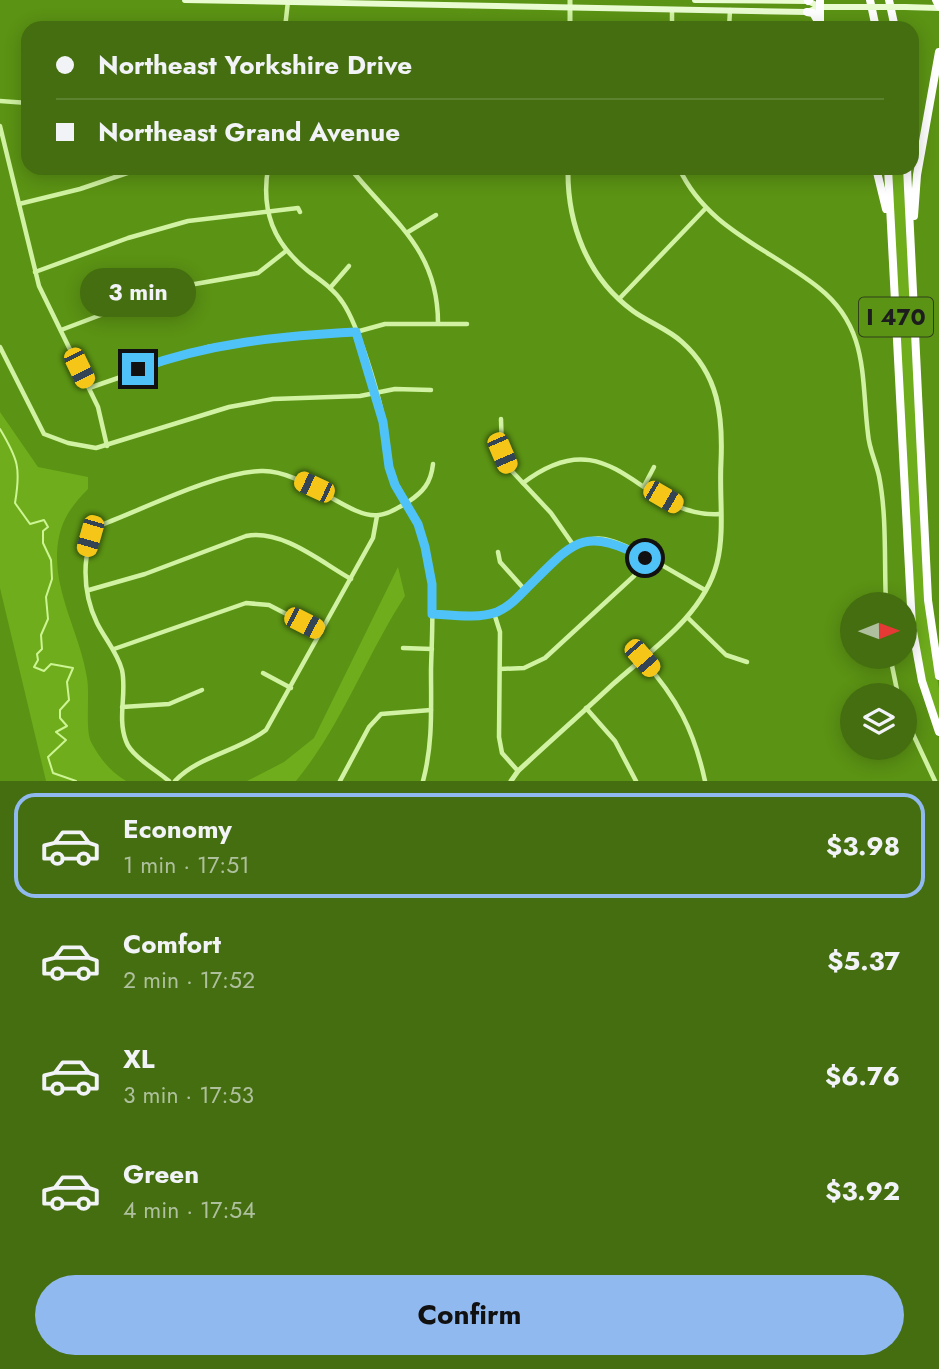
<!DOCTYPE html>
<html lang="en">
<head>
<meta charset="utf-8">
<style>
  :root { --surface:#446e0f; --page:#4b7318; --text:#f1f3f6; --muted:#afc09e; --line:#5c812f; --accent:#90b9f0 }
  body { margin:0; font-family:Jost,sans-serif; background:var(--page); color:var(--text); height:100vh; display:flex; flex-direction:column; font-size:26px; white-space:nowrap }
  * { box-sizing:border-box; margin:0 }
  p { font-size:23px; color:var(--muted) }
  .icon { flex:none; width:38px; height:38px; fill:none; stroke:currentColor; stroke-width:2; stroke-linecap:round; stroke-linejoin:round }
  .map { position:relative; height:781px; overflow:hidden }
  .sheet { display:flex; flex-direction:column; background:var(--surface); flex:1 }
  .sheet>* { flex:none }
  .banner { position:absolute; left:21px; top:21px; width:898px; height:154px; border-radius:21px; box-shadow:0 4px 18px #0003; display:grid; align-content:center; height:154px; padding:0 35px; background:var(--surface) }
  .needle { width:46px; rotate:89deg }
  .controls { position:absolute; left:840px; top:592px; display:grid; gap:14px }
  .controls a { display:grid; place-items:center; width:77px; height:77px; border-radius:50%; background:var(--surface); box-shadow:0 4px 18px #0003; font-size:35px }
  .end { position:absolute; width:32px; height:32px; margin:-16px; border:9px solid #4fc3f7; background:#111; box-shadow:0 0 0 4px #111 }
  .from { border-radius:50% }
  .bubble { position:absolute; height:49px; border-radius:24px; background:var(--surface); box-shadow:0 4px 18px #0003; font-size:23px; font-weight:700; line-height:49px; text-align:center }
  .car { position:absolute; width:21px; height:42px; margin:-21px -10px; border-radius:9px; box-shadow:0 0 5px 2px #0007; background:linear-gradient(#f5c518 24%,#345 0 40%,#f5c518 0 76%,#345 0 86%,#f5c518 0) }
  .banner b { display:flex; align-items:center; gap:24px; height:66px; font-size:26px }
  .banner b+b { border-top:2px solid var(--line) }
  .banner i { width:18px; height:18px; background:var(--text) }
  ul { padding:12px 0 0; list-style:none }
  li { display:flex; align-items:center; gap:21px; height:105px; margin:0 14px 10px; padding:0 21px; border:4px solid transparent; border-radius:21px }
  li div { flex:1 }
  li b { display:block; font-size:26px }
  li em { font-style:normal; font-weight:700 }
  li.current { border-color:var(--accent) }
  li>.icon { width:63px; height:63px; stroke-width:1.5 }
  .action { display:flex; gap:14px; margin-top:auto; padding:14px 35px }
  .action a { flex:1; height:80px; border-radius:42px; background:var(--accent); color:#111; font-size:28px; font-weight:700; line-height:80px; text-align:center }
  .map>svg:first-child { display:block }
</style>
</head>
<body>
<div class="map">
<svg width="939" height="781" viewBox="0 0 939 781">
  <rect width="100%" height="100%" fill="#5b9314"/>
  <!-- green -->
  <g fill="#6fad1c">
    <path d="M891,168H903L926,613L939,689V725L928,695L915,627Z"/>
    <path d="M0,412L38,467L88,477V489C69,508 58,525 57,554C56,597 81,637 87,678C90,695 85,729 91,742C100,759 110,771 126,781H46L0,588Z"/>
    <path d="M398,567L405,596C366,656 342,725 296,781H247L284,762L314,738Z"/>
  </g>
  <g fill="none" stroke-linecap="round" stroke-linejoin="round">
    <!-- stream -->
    <path stroke="#cdf594" stroke-width="2" d="M0,429C18,459 21,468 15,503L30,524L44,520L48,527L43,531V543L51,560L52,579L46,597L48,619L41,635L42,649L37,654L38,660L34,667L44,671L51,664L73,668L67,682L69,700L60,710V718L67,726L56,732L66,740L48,757L53,773L76,781"/>
    <!-- minor -->
    <g stroke="#d0f2a2" stroke-width="4.5">
      <path d="M285,28L288,1"/>
      <path d="M672,28V10"/>
      <path d="M729,28L730,10"/>
      <path d="M0,101L28,103"/>
      <path d="M0,126L39,286L98,407L107,446"/>
      <path d="M268,168C261,211 273,243 308,271C320,280 334,289 343,303C358,325 380,397 384,424C385,438 385,452 389,466C395,494 416,515 424,543C436,584 432,628 431,670C431,708 433,744 423,781"/>
      <path d="M350,168C391,220 438,248 438,323"/>
      <path d="M679,168C707,229 769,248 819,288C869,328 861,378 868,434C869,449 876,462 879,476C887,516 884,562 886,604"/>
      <path d="M19,204L80,189L142,168"/>
      <path d="M408,232L436,215"/>
      <path d="M35,272L128,238L188,221L298,208L300,212"/>
      <path d="M330,288L349,266"/>
      <path d="M619,299L705,209"/>
      <path d="M61,330L172,288L258,273L286,251"/>
      <path d="M0,347L44,434L68,443L96,448L229,407L273,399L360,396L395,389L431,390"/>
      <path d="M89,388L208,347L266,338L356,332L385,324H467"/>
      <path d="M501,419L502,453L508,467L551,513L574,546"/>
      <path d="M523,483C614,414 638,519 720,514"/>
      <path d="M644,486L654,467"/>
      <path d="M498,552L500,562L525,590"/>
      <path d="M89,590L145,574L246,536C282,529 321,562 351,579"/>
      <path d="M494,613L500,632L499,737L502,753L518,771"/>
      <path d="M432,614C452,615 478,619 496,612C535,598 558,533 604,539C629,543 681,577 705,590"/>
      <path d="M687,617L726,655L747,662"/>
      <path d="M403,648L432,649"/>
      <path d="M114,649L246,603L269,605L321,632"/>
      <path d="M890,656L898,695"/>
      <path d="M642,659C677,698 694,730 705,781"/>
      <path d="M500,669L524,668L545,658L634,576L645,558"/>
      <path d="M263,673L291,688"/>
      <path d="M122,707L169,704L202,690"/>
      <path d="M586,708L615,741L636,781"/>
      <path d="M905,717L935,781"/>
      <path d="M169,781C156,770 131,756 126,741C117,718 127,693 122,670C117,652 105,639 97,623C83,594 79,549 101,525C146,508 214,473 261,471C303,469 350,520 379,515C390,514 399,507 408,502C423,492 431,483 433,464"/>
      <path d="M175,781C198,756 239,751 266,730L373,538L377,516"/>
      <path d="M340,781L369,727L381,714L431,710"/>
    </g>
    <!-- tertiary -->
    <g stroke="#d0f2a2" stroke-width="5">
      <path d="M570,0V28"/>
      <path d="M511,781L518,771C549,742 581,714 612,685C650,651 704,615 717,563C725,531 719,495 721,462C723,416 719,375 682,342C668,329 648,322 633,311C587,277 567,224 568,168"/>
    </g>
    <!-- secondary -->
    <g stroke="#e9fcd1" stroke-width="6">
      <path d="M185,0L807,12L820,7H851"/>
      <path d="M695,0L808,1L820,7"/>
      <path d="M905,7L939,8"/>
    </g>
    <!-- motorway -->
    <g stroke="#fff" stroke-width="8">
      <path d="M870,0L876,28"/>
      <path d="M889,0L895,28"/>
      <path d="M936,0L939,6"/>
      <path d="M808,1L809,0"/>
      <path d="M807,12L813,13L819,23"/>
      <path d="M820,28V0"/>
      <path d="M876,168L886,209"/>
      <path d="M888,168L912,626L922,681L939,732"/>
      <path d="M907,168L928,600L939,676"/>
      <path d="M914,216L917,175L939,52"/>
    </g>
    <!-- secondary-bridge -->
    <path stroke="#e9fcd1" stroke-width="6" d="M851,7H905"/>
  </g>
  <g fill="none" stroke-linecap="round" stroke-linejoin="round">
    <!-- route -->
    <path stroke="#4fc3f7" stroke-width="9" d="M138,369C209,343 280,336 356,332L383,422L389,467L395,485L418,524L425,547L432,584V614C452,615 478,619 497,612C509,607 517,598 526,589C574,542 581,525 645,558"/>
  </g>
  <g text-anchor="middle" stroke-width="5" stroke-linejoin="round" paint-order="stroke">
    <!-- shield labels -->
    <rect fill="#5b9314" stroke="#30401a" stroke-width="2" x="859" y="297.5" width="74" height="39" rx="5"/>
    <g font-size="23" font-weight="bold" fill="#1d1d1d">
      <text x="896" y="325">I 470</text>
    </g>
  </g>
</svg>
<div class="controls">
<a><svg class="needle" viewBox="-14 -14 28 28"><path d="M0-13l5 13h-10z" fill="#e53935"/><path d="M0 13l5-13h-10z" fill="#afc09e"/></svg></a>
<a><svg class="icon" aria-label="layers" viewBox="0 0 24 24"><path d="M12 4l9 5-9 5-9-5zM3 14l9 5 9-5"/></svg></a>
</div>
<i class="end from" style="left:645px;top:558px"></i>
<i class="end" style="left:138px;top:369px"></i>
<div class="bubble" style="left:80px;top:268px;width:116px">3 min</div>
<i class="car" style="left:79px;top:368px;rotate:154deg"></i>
<i class="car" style="left:502px;top:453px;rotate:157deg"></i>
<i class="car" style="left:314px;top:487px;rotate:295deg"></i>
<i class="car" style="left:663px;top:497px;rotate:120deg"></i>
<i class="car" style="left:90px;top:536px;rotate:196deg"></i>
<i class="car" style="left:304px;top:623px;rotate:117deg"></i>
<i class="car" style="left:642px;top:658px;rotate:139deg"></i>
<div class="banner">
<b><i class="from"></i>Northeast Yorkshire Drive</b>
<b><i></i>Northeast Grand Avenue</b>
</div>
</div>
<section class="sheet">
<ul>
<li class="current"><svg class="icon" aria-label="car" viewBox="0 0 24 24"><path d="M5 17H2v-5l4-1 3-4h7l3 4 3 1v5h-3M9 17h6M6 11h13"/><circle cx="7" cy="17" r="2"/><circle cx="17" cy="17" r="2"/></svg><div><b>Economy</b><p>1 min · 17:51</p></div><em>$3.98</em></li>
<li><svg class="icon" aria-label="car" viewBox="0 0 24 24"><path d="M5 17H2v-5l4-1 3-4h7l3 4 3 1v5h-3M9 17h6M6 11h13"/><circle cx="7" cy="17" r="2"/><circle cx="17" cy="17" r="2"/></svg><div><b>Comfort</b><p>2 min · 17:52</p></div><em>$5.37</em></li>
<li><svg class="icon" aria-label="car" viewBox="0 0 24 24"><path d="M5 17H2v-5l4-1 3-4h7l3 4 3 1v5h-3M9 17h6M6 11h13"/><circle cx="7" cy="17" r="2"/><circle cx="17" cy="17" r="2"/></svg><div><b>XL</b><p>3 min · 17:53</p></div><em>$6.76</em></li>
<li><svg class="icon" aria-label="car" viewBox="0 0 24 24"><path d="M5 17H2v-5l4-1 3-4h7l3 4 3 1v5h-3M9 17h6M6 11h13"/><circle cx="7" cy="17" r="2"/><circle cx="17" cy="17" r="2"/></svg><div><b>Green</b><p>4 min · 17:54</p></div><em>$3.92</em></li>
</ul>
<div class="action"><a>Confirm</a></div>
</section>
</body>
</html>
